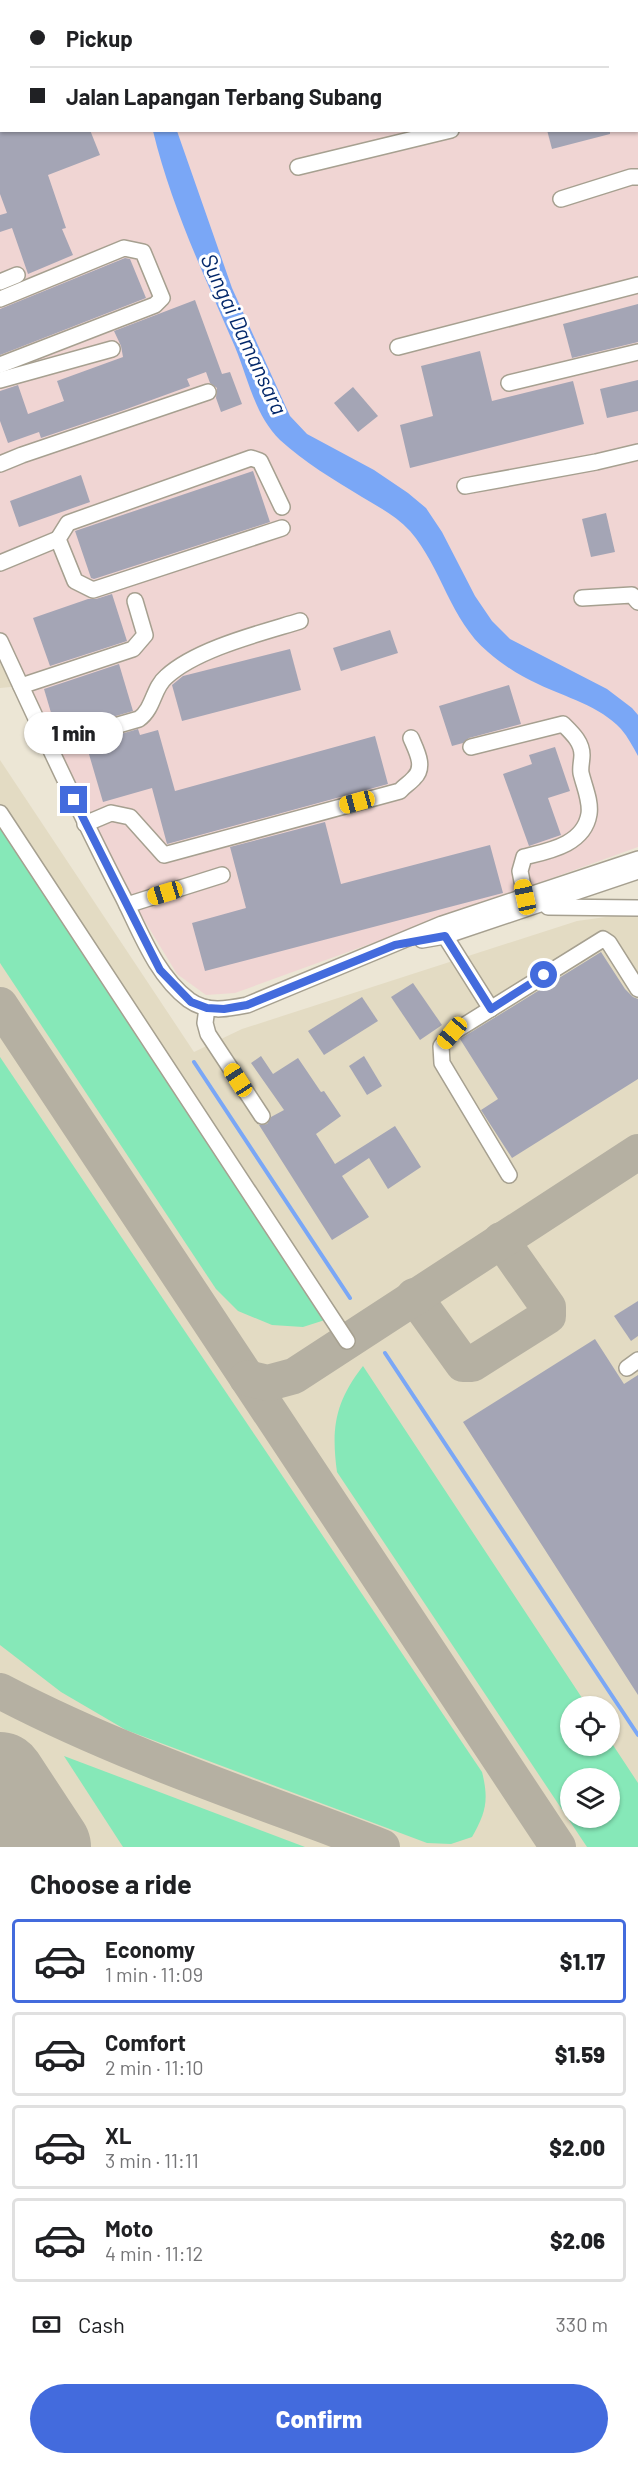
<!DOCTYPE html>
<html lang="en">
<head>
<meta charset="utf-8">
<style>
  :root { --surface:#fff; --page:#f6f6f6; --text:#202124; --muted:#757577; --line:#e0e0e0; --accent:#436bdd }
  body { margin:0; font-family:Barlow,sans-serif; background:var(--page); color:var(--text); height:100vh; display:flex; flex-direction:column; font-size:22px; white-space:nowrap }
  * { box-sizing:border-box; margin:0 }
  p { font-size:20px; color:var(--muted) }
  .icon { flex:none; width:33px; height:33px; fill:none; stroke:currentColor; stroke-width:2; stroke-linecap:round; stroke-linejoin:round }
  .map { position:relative; height:1847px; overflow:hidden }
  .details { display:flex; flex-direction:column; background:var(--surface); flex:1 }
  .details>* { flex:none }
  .hud { position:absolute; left:0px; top:0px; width:639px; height:132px; box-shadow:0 2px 4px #0004; display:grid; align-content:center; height:132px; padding:0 30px; background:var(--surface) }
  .tools { position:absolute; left:560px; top:1696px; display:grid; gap:12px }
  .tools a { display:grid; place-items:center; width:60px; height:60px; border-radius:50%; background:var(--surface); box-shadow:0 2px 4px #0004; font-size:30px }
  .end { position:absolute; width:27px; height:27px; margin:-14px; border:8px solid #436bdd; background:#fff; box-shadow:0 0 0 3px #fff }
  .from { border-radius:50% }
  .bubble { position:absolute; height:42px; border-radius:21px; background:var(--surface); box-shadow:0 2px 4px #0004; font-size:20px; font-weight:800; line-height:42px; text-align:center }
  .car { position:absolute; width:18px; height:36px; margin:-18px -9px; border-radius:8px; box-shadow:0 0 4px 2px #0007; background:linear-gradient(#f5c518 24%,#345 0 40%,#f5c518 0 76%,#345 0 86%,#f5c518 0) }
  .hud b { display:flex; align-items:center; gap:21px; height:57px; font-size:22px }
  .hud b+b { border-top:2px solid var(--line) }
  .hud i { width:15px; height:15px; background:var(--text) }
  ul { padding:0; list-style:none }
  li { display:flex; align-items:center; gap:18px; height:84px; margin:0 12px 9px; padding:0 18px; border:3px solid var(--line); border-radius:6px }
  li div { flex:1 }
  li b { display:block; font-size:22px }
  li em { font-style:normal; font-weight:800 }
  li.current { border-color:var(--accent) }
  li>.icon { width:54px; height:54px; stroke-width:1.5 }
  h2 { padding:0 30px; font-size:27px; line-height:72px }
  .pay { display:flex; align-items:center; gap:15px; height:66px; padding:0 30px; font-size:22px }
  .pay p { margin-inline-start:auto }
  .primary-button { display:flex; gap:12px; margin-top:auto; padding:12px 30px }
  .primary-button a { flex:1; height:69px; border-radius:36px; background:var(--accent); color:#fff; font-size:24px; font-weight:800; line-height:69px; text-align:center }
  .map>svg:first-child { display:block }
</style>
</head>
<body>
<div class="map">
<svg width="638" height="1847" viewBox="0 0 638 1847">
  <rect width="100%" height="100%" fill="#ece6d5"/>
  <!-- built -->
  <g fill="#e3dbc3" fill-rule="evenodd">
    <path d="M0,647L21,686L0,688Z"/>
    <path d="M0,760L194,1052L242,1029L577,921L627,914L638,916V1847H0ZM570,1707H609V1746H570ZM570,1779H609V1818H570Z"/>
  </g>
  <!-- industrial -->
  <path fill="#f0d5d3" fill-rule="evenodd" d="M0,0H638V847L235,993L206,995L177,974L85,823L0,641ZM2,2H638V130H2Z"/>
  <!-- green -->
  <g fill="#86e8b8" fill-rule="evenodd">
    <path d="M0,821L328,1319L303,1327L272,1325L238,1311L216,1289L0,963Z"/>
    <path d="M0,1057L482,1772C489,1800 486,1812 472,1837L451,1844L427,1843L126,1730L61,1692L0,1645Z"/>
    <path d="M363,1366L588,1707H570V1746H609V1739L638,1783V1847H587L337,1472C331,1428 335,1402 363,1366ZM570,1779H609V1818H570Z"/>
    <path d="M64,1756L305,1847H123Z"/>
  </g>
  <!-- water -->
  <path fill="#7aa7f6" d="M153,131H177L232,288L290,416L307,434L374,470L408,493L426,508L442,532L475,596L492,621L510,639L607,689L632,708L638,715V756C633,747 628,737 621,729C600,706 565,697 538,684C520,676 503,665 488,652C450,620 442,568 410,531C396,516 379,507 362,497C334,480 304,462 280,440C255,416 248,378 235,347C205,277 171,206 153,131Z"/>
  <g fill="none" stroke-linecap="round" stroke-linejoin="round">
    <!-- stream -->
    <g stroke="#7aa7f6" stroke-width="4">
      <path d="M194,1062L350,1298"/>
      <path d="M385,1353L638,1735"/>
    </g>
    <!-- taxiway -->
    <g stroke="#b5b0a2" stroke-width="36">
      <path d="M0,1005L558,1847"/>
      <path d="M414,1296L463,1364H472L548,1316V1307L501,1240"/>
      <path d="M247,1378L268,1383L294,1376L638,1152"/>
      <path d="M0,1691C122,1755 254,1798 382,1847"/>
    </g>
    <!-- runway -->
    <path stroke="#b5b0a2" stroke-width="90" d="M0,1777L46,1847"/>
  </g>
  <!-- building -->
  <g fill="#a4a5b5">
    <path d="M0,130H90L100,155L48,175L66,228L62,229L73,255L28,274L12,228L0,232V215L7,213L0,194Z"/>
    <path d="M547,130H610V134L552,149Z"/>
    <path d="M125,258L130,259L146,298L0,355V309Z"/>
    <path d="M195,300L222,374L230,372L242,404L221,412L216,398L217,388L210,383L206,372L187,379L190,386L124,410L41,438L39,432L8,443L0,421V391L18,385L28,414L64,401L57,381L123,357L121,346L114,331Z"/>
    <path d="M638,304V342L572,358L563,324Z"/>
    <path d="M480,351L492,401L573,381L584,424L410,468L400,425L433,416L421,366Z"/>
    <path d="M638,380V411L607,418L600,389Z"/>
    <path d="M353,387L378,416L358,432L334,403Z"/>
    <path d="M253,471L270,522L94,579L91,578L75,531Z"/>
    <path d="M81,475L90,502L19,527L10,501Z"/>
    <path d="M606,513L615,552L591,557L582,519Z"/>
    <path d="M112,594L127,641L50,666L33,618L88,599H96Z"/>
    <path d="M390,630L398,653L341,671L333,648Z"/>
    <path d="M290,649L301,690L182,721L172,685L183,676Z"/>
    <path d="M119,664L133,711L57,733L44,689Z"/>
    <path d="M509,685L521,724L469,738L463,743L452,746L439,706Z"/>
    <path d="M138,729L140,735L158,730L175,791L375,736L388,784L167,844L152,788L103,802L86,744Z"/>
    <path d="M555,747L570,791L548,798L561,835L529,846L503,774L532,764L529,755Z"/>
    <path d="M325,822L341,884L490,845L503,893L205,971L192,923L246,908L230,847Z"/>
    <path d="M601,952L625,989L633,997L638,999V1079L512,1158L481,1110L498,1099L460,1039Z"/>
    <path d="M413,983L442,1025L420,1040L391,997Z"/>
    <path d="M362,997L378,1021L324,1055L308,1031Z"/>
    <path d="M261,1056L273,1074L298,1058L321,1092L324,1091L341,1116L316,1134L335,1164L395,1126L421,1167L388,1189L369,1158L342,1176L369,1217L332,1240L259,1125L267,1124L271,1117L284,1110L251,1063Z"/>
    <path d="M364,1056L382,1086L367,1095L349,1066Z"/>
    <path d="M638,1301V1336L631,1341L614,1316Z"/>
    <path d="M595,1339L624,1384L638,1375V1695L463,1422Z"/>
  </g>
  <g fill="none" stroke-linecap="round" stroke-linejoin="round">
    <!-- minor casing -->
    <g stroke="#a6a090" stroke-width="18">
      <g id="minor">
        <path d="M573,2L579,0"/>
        <path d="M0,120H2"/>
        <path d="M298,167L451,130"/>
        <path d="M561,199L631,177H638"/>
        <path d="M0,282L17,275"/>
        <path d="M0,299L124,248L143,252L162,298L155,305L0,365"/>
        <path d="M398,347L638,285"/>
        <path d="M0,380L112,349"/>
        <path d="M509,383L638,352"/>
        <path d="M0,464L22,455L208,392"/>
        <path d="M465,486L596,462L638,452"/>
        <path d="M282,507L260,461L251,458L68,523L58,539L75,581L93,590L282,528"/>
        <path d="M0,563L58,539"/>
        <path d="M582,598L632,595L638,602"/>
        <path d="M0,641C40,727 79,813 123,897C141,933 156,975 189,1000C207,1013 227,1009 247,1005L442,924L638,859"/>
        <path d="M21,686L133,649L145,635L135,601"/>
        <path d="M49,745L139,719C154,708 153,688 166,677C196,649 261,633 300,621"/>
        <path d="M471,747L563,724C572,733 582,742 582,755C582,761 580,767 581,773C584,786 591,801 589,814C584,845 548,851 524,857L520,871L525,897"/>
        <path d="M0,813L347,1341"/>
        <path d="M85,824L111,813L130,817L164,855L400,791C404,786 410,783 414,778C426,767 416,750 411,738"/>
        <path d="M127,905L222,875"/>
        <path d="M548,907L638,908"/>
        <path d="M445,936L491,1009"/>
        <path d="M422,940L445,936L638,871"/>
        <path d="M207,1008L205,1023L208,1034L262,1116"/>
        <path d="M509,1175L442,1063L441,1046L452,1033L603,939L609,943L638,989"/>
        <path d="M627,1368L638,1360"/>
      </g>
    </g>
    <!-- minor -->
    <use href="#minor" stroke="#fff" stroke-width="15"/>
  </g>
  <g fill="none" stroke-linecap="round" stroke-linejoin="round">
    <!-- route -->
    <path stroke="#436bdd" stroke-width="8" d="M74,800L160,970L191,1002L207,1008L224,1009L247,1005L395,945L445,936L491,1009L544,975"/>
  </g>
  <g text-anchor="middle" stroke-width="6" stroke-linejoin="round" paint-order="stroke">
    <!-- water labels -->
    <g font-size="22" font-style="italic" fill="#03286b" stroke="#fff">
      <text transform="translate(244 334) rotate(65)" y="8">Sungai Damansara</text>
    </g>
  </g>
</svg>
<div class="tools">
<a><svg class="icon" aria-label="locate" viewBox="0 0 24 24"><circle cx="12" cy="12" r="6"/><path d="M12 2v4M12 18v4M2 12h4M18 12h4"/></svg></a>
<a><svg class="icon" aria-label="layers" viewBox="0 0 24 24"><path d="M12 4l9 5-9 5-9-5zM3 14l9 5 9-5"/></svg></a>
</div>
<i class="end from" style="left:544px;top:975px"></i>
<i class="end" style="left:74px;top:800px"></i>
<div class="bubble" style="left:24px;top:712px;width:99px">1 min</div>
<i class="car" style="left:357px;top:802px;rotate:255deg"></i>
<i class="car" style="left:165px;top:893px;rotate:253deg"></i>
<i class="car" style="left:525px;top:897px;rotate:348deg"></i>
<i class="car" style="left:452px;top:1033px;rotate:220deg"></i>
<i class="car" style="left:238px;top:1080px;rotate:327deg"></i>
<div class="hud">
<b><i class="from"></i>Pickup</b>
<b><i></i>Jalan Lapangan Terbang Subang</b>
</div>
</div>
<section class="details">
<h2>Choose a ride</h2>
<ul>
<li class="current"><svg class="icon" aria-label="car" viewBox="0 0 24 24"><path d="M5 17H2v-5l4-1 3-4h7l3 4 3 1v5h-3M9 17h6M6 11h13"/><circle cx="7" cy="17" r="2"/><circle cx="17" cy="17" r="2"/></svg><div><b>Economy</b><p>1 min · 11:09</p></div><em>$1.17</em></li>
<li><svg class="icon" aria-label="car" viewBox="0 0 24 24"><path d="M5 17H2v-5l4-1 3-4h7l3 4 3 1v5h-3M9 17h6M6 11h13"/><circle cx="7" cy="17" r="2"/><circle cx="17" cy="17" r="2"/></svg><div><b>Comfort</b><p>2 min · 11:10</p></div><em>$1.59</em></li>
<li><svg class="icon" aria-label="car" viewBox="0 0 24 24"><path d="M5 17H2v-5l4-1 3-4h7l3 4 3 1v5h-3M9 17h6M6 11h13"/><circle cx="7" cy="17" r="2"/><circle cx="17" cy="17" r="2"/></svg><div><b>XL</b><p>3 min · 11:11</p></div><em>$2.00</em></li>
<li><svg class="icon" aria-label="car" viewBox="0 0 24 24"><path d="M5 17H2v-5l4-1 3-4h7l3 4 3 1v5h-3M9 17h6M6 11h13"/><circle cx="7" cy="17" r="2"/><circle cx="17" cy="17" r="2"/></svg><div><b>Moto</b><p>4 min · 11:12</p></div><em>$2.06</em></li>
</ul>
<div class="pay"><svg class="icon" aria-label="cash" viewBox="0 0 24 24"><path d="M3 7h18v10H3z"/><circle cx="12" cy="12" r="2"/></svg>Cash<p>330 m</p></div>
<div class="primary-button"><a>Confirm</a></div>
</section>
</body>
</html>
